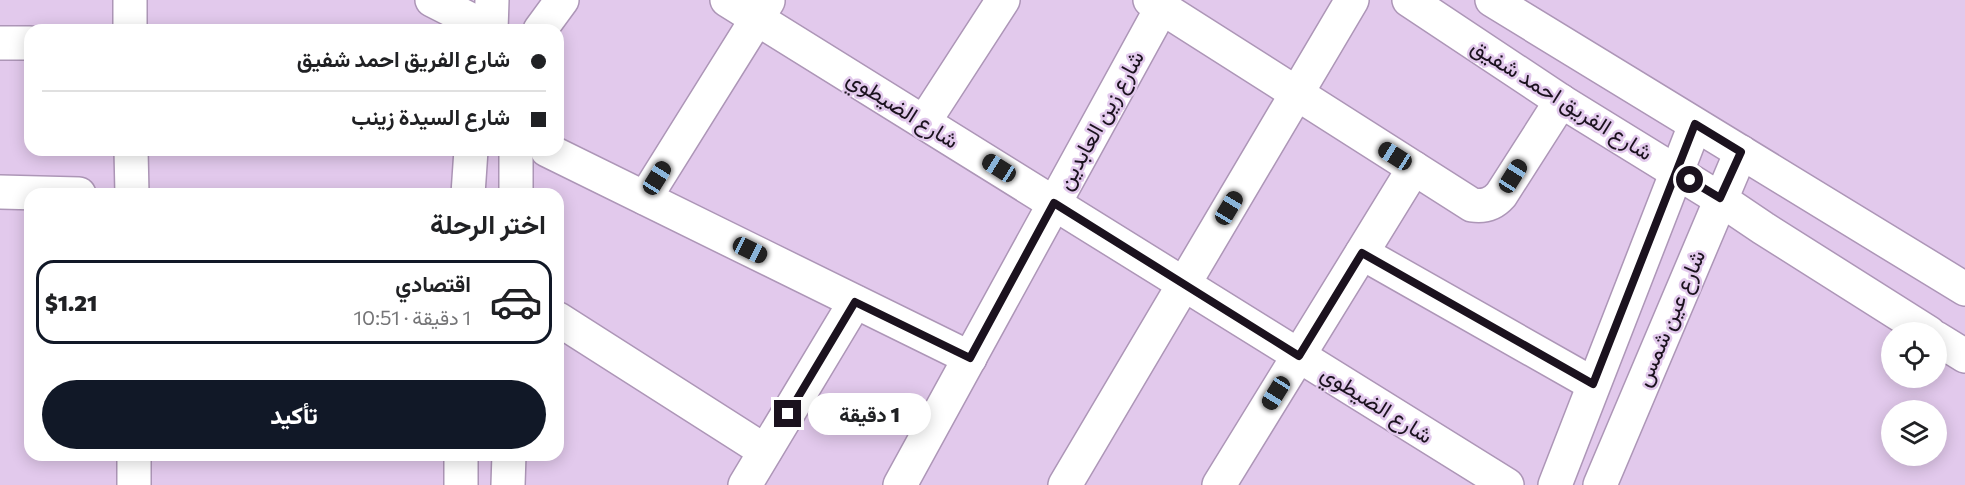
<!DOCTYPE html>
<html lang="ar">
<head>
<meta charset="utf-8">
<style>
  :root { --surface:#fff; --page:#f6f6f6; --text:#202124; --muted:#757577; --line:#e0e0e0; --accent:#111827 }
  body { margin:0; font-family:Commissioner,Vazirmatn,sans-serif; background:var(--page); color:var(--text); direction:rtl; height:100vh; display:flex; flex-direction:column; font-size:22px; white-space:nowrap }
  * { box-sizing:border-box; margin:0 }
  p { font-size:20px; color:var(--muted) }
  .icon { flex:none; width:33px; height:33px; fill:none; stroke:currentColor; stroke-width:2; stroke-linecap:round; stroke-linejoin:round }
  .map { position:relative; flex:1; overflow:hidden; direction:ltr }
  .details { position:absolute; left:24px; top:188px; width:540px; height:273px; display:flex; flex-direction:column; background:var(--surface); border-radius:18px; box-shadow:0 3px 15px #0003; direction:rtl }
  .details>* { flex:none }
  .hud { position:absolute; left:24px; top:24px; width:540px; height:132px; border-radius:18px; box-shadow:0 3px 15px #0003; direction:rtl; display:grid; align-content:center; height:132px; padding:0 18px; background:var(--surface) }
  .buttons { position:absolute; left:1881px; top:322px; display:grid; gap:12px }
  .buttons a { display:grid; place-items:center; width:66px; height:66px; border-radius:50%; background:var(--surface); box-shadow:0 3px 15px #0003; font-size:30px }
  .end { position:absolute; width:27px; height:27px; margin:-14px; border:8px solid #1b121e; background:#fff; box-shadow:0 0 0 3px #fff }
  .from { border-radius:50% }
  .bubble { position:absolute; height:42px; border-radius:21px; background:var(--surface); box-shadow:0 3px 15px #0003; font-size:20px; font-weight:800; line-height:42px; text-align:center; direction:rtl }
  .car { position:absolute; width:18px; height:36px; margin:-18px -9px; border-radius:8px; box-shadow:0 0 4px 2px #0007; background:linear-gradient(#222 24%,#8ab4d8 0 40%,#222 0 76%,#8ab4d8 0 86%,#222 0) }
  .hud b { display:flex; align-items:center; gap:21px; height:57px; font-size:22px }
  .hud b+b { border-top:2px solid var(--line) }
  .hud i { width:15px; height:15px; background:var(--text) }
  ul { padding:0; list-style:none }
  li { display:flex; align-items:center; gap:18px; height:84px; margin:0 12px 9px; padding:0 6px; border:3px solid var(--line); border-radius:18px }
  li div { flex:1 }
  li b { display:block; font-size:22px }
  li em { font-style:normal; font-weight:800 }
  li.active { border-color:var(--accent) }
  li>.icon { width:54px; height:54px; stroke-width:1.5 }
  h2 { padding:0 18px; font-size:27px; line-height:72px }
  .action { display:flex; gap:12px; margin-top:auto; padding:12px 18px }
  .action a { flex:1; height:69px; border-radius:36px; background:var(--accent); color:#fff; font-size:24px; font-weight:800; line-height:69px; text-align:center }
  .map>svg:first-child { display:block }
</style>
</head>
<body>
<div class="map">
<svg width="1965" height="485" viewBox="0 0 1965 485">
  <rect width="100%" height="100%" fill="#e2c9ec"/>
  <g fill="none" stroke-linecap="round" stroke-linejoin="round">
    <!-- minor casing -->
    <g stroke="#ad96b7" stroke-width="36">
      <g id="minor">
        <path d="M130,0V30"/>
        <path d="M727,0L1507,485"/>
        <path d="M1150,0L1472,205C1484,207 1493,204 1501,195L1561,101"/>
        <path d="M491,30L492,0"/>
        <path d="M0,43H30"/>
        <path d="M924,122L1003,0"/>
        <path d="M131,150L132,194"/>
        <path d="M547,150L970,358"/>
        <path d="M0,192L79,194"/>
        <path d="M468,194L471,150"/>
        <path d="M516,194V150"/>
        <path d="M645,198L768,1"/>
        <path d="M1362,253L1593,384"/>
        <path d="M558,319L765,451"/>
        <path d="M134,454V485"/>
        <path d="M461,485V454"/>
        <path d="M508,485L509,454"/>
        <path d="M745,485L855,302"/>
        <path d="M900,485L1162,7"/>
        <path d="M1065,485L1352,0"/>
        <path d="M1219,485L1414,168"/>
      </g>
    </g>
    <!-- tertiary casing -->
    <g stroke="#ad96b7" stroke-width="36">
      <g id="tertiary">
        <path d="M432,0L491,30"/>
        <path d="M1409,0L1561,101L1720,199L1763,228L1929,333"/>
        <path d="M1492,0L1965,289"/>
        <path d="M540,30L562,0"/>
        <path d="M1936,338L1965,356"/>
        <path d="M1555,485L1695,125"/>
        <path d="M1600,485L1741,152"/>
      </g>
    </g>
    <!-- minor -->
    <use href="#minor" stroke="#fff" stroke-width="33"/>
    <!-- tertiary -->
    <use href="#tertiary" stroke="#fff" stroke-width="33"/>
  </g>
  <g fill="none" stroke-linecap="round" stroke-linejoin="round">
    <!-- route -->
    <path stroke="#1b121e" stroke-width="8" d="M788,414L855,302L970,358L1054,203L1299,356L1362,253L1593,384L1695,124L1741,152L1720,198L1690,180"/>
  </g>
  <g text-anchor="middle" stroke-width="5" stroke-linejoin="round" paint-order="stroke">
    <!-- street labels -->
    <g font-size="22" fill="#1b121e" stroke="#e2c9ec">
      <text transform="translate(1562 99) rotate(32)" y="8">شارع الفريق احمد شفيق</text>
      <text transform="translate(903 109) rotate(32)" y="8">شارع الضيطوي</text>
      <text transform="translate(1100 120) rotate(-61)" y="8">شارع زين العابدين</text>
      <text transform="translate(1670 318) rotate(-67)" y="8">شارع عين شمس</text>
      <text transform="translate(1377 404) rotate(32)" y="8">شارع الضيطوي</text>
    </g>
  </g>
</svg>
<div class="buttons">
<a><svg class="icon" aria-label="locate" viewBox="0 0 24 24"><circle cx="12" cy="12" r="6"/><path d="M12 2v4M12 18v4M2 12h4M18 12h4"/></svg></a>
<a><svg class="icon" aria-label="layers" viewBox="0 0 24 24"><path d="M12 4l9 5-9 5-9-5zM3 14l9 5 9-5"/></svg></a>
</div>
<i class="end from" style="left:1690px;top:180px"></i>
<i class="end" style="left:788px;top:414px"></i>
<div class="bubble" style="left:808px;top:393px;width:123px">1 دقيقة</div>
<i class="car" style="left:1395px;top:156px;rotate:302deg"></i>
<i class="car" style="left:999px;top:168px;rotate:302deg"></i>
<i class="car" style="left:1513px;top:176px;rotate:32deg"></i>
<i class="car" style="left:657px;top:178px;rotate:32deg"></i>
<i class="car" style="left:1229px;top:208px;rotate:31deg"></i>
<i class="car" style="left:750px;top:250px;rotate:116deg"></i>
<i class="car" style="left:1276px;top:393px;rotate:212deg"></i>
<div class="hud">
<b><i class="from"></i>شارع الفريق احمد شفيق</b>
<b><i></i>شارع السيدة زينب</b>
</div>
<section class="details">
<h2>اختر الرحلة</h2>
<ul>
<li class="active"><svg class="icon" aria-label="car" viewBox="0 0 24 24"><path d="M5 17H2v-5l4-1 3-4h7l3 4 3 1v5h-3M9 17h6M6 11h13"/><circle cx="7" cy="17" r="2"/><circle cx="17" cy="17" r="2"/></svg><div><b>اقتصادي</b><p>1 دقيقة · 10:51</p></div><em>$1.21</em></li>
</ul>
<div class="action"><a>تأكيد</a></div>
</section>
</div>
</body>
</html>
